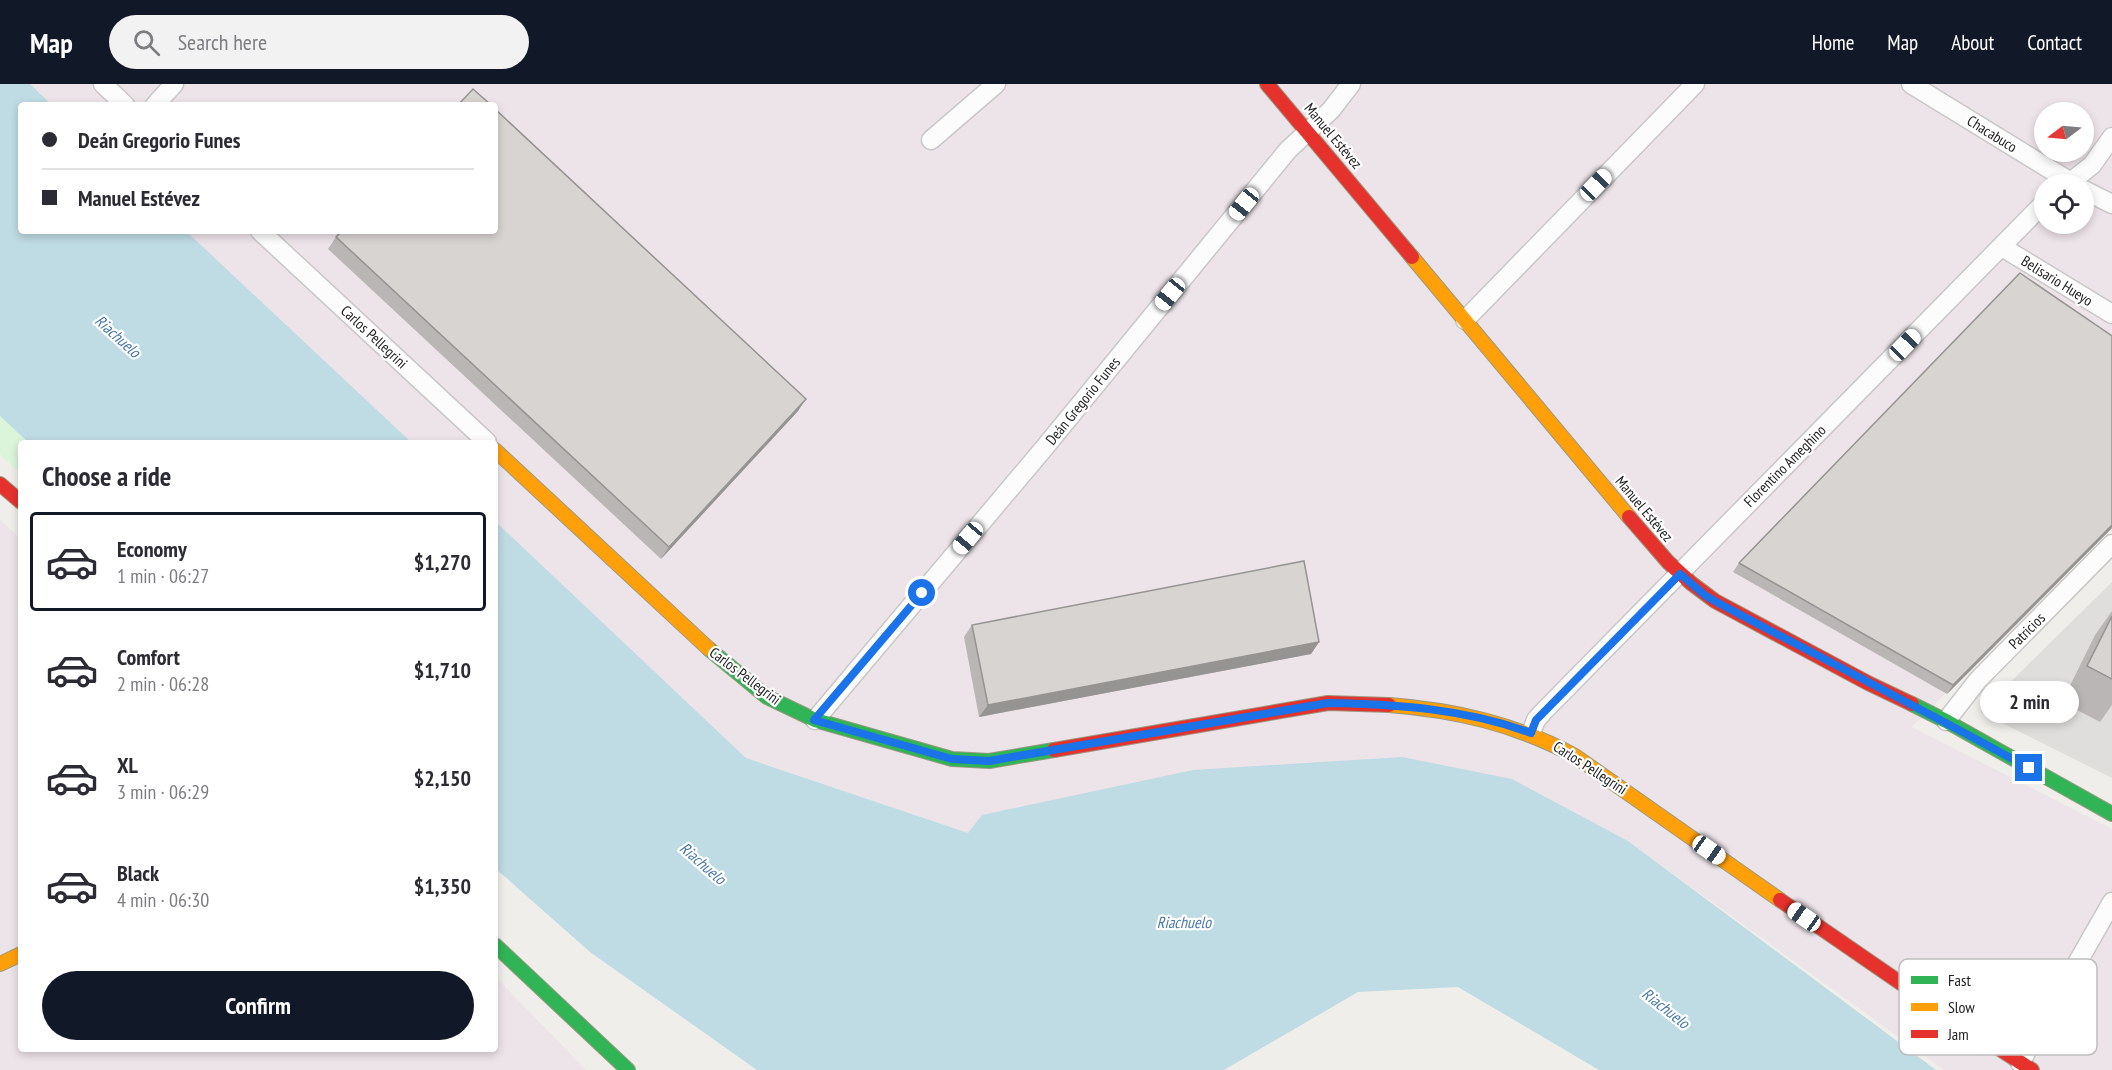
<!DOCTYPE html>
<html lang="en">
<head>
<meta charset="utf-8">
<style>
  :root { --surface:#fff; --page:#f2f2f3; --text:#2b2b33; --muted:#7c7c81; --line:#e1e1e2; --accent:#111827 }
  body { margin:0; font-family:"PT Sans Narrow",sans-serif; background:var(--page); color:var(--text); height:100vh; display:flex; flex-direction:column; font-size:22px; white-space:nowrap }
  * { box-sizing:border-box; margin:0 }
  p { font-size:20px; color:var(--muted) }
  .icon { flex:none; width:33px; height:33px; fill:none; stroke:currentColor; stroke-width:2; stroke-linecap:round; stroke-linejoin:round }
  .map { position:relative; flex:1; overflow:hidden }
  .sheet { position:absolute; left:18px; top:356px; width:480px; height:612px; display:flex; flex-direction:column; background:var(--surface); border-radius:6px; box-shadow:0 3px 9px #0003 }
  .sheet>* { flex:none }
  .top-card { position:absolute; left:18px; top:18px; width:480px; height:132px; border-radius:6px; box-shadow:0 3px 9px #0003; display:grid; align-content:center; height:132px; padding:0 24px; background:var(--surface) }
  .needle { width:39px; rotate:254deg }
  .buttons { position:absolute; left:2034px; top:18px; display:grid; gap:12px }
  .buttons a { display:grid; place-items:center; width:60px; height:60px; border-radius:50%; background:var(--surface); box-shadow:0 3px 9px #0003; font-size:30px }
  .end { position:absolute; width:27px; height:27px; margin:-14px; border:8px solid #1a73e8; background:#fff; box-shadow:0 0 0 3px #fff }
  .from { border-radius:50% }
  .bubble { position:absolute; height:42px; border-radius:21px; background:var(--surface); box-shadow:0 3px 9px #0003; font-size:20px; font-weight:800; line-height:42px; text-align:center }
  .car { position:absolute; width:18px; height:36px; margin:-18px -9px; border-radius:8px; box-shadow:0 0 4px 2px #0007; background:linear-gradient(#fff 24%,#345 0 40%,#fff 0 76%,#345 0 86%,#fff 0) }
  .top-card b { display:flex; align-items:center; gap:21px; height:57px; font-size:22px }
  .top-card b+b { border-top:2px solid var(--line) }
  .top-card i { width:15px; height:15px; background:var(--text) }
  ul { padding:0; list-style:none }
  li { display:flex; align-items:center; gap:18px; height:99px; margin:0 12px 9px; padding:0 12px; border:3px solid transparent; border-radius:6px }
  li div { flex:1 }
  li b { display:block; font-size:22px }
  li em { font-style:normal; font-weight:800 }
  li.on { border-color:var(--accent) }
  li>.icon { width:54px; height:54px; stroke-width:1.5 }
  h2 { padding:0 24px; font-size:27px; line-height:72px }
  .action { display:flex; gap:12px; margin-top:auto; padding:12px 24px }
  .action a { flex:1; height:69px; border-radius:36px; background:var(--accent); color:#fff; font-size:24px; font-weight:800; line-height:69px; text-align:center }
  header { display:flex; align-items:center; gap:36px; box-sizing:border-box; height:84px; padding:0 30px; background:var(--accent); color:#fff }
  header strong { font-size:28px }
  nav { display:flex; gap:33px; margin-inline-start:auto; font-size:21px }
  .search { width:420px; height:54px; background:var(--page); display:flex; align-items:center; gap:15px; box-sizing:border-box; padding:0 21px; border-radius:33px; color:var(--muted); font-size:22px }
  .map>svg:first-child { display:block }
</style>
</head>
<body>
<header>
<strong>Map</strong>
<div class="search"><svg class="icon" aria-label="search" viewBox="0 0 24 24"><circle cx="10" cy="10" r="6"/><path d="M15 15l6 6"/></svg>Search here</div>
<nav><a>Home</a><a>Map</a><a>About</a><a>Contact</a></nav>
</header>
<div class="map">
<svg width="2112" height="986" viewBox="0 0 2112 986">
  <rect width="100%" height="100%" fill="#f0eeeb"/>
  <!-- residential -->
  <path fill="#dfdedc" d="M2112,498V694L1980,628Z"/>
  <!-- industrial -->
  <g fill="#ede4e9" fill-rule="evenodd">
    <path d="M30,0H2112V443L1912,643L2112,745V986H1944L1628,757L1512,695L968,749L746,674L495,437V358H411L186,147H495V21H52ZM2044,28H2084V68H2044ZM2044,100H2084V140H2044Z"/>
    <path d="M0,436L21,455V964H495V892L586,986H0Z"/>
  </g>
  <!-- park -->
  <path fill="#daf5da" d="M0,331L30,358H21V390L0,370Z"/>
  <!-- water -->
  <g fill="#bfdbe3">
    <path d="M0,0H30L52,21H21V147H186L411,358H28L0,332Z"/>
    <path d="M495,437L746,674L968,749L982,731L1193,686L1402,673L1512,695L1628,757L1936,986H1599L1458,903L1358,908L1224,986H757L590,868L495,784Z"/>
  </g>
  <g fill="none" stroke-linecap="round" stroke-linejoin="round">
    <!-- street casing -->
    <g stroke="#c9c8c7" stroke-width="21">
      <g id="street">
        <path d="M103,0L125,21"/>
        <path d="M1911,0L2074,100"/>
        <path d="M155,21L174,0"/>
        <path d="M931,56L996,0"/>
        <path d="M2068,100L2092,81L2112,53"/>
        <path d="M2084,106L2112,120"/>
        <path d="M260,147L487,358"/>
        <path d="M2002,163L2112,230"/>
        <path d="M1465,236L1695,0"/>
        <path d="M815,636L1045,363L1288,66L1331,26L1351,0"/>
        <path d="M1946,637L1978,596L2112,460"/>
        <path d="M1531,649L1536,636L1543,628L2044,119"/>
        <path d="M2020,979L2112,818"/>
      </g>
    </g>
    <!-- fast casing -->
    <g stroke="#999a82" stroke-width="16">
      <g id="fast">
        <path d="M709,565L767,613L815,636L952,675L989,677L1054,666"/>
        <path d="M1912,620L1946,637L2112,730"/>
        <path d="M495,861L628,986"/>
      </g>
    </g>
    <!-- slow casing -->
    <g stroke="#999a82" stroke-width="16">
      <g id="slow">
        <path d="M1412,173L1629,433"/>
        <path d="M495,366L709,565"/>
        <path d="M1389,621C1455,626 1516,640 1575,672L1780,816"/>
        <path d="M0,880L21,870"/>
      </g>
    </g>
    <!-- jam casing -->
    <g stroke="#999a82" stroke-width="16">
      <g id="jam">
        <path d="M1267,0L1412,173"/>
        <path d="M0,400L21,418"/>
        <path d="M1629,433L1668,478L1691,499L1715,517L1868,599L1912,620"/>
        <path d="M1054,666L1328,619L1389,621"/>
        <path d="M1780,816L1934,922L2032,986"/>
      </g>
    </g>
    <!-- street -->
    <use href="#street" stroke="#fdfcfc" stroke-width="18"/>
    <!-- fast -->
    <use href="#fast" stroke="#30b455" stroke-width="14"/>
    <!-- slow -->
    <use href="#slow" stroke="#ff9f0a" stroke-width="14"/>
    <!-- jam -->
    <use href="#jam" stroke="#e5322d" stroke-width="14"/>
  </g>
  <!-- wall -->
  <g fill="#b9b6b5">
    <path d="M336,153L798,327L661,475L328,165Z"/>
    <path d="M2112,444L1947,610L1733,488L1739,479Z"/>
    <path d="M2112,527V621L2100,638L2062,618L2095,551Z"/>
    <path d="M972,541L1319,558L1311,570L979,633L964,553Z"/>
  </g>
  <!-- shaded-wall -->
  <g fill="#969493">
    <path d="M806,315L798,327L661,475L669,463Z"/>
    <path d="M2112,441V444L1947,610L1953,601Z"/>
    <path d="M1319,558L1311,570L979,633L988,621Z"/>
  </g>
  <!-- building -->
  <g fill="#d7d4d2" stroke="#969493" stroke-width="1.5">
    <path d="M473,5L491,21H458Z"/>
    <path d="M495,25L806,315L669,463L336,153L342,147H495Z"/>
    <path d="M2020,189L2112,252V441L1953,601L1739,479Z"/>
    <path d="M1304,477L1319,558L988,621L972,541Z"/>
    <path d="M2112,532V595L2087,582Z"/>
  </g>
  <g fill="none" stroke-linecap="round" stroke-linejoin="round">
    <!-- route -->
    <path stroke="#1a73e8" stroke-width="8" d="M922,509L814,636L952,675L989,677L1328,619C1396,620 1467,625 1531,649L1536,636L1544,628L1680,490L1706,512L1724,522C1825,576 1928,628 2029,684"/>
  </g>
  <g text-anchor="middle" stroke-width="4.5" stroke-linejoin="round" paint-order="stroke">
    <!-- street labels -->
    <g font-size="15" fill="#222" stroke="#fff">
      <text transform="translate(1992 50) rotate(32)" y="5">Chacabuco</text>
      <text transform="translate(1333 52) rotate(50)" y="5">Manuel Estévez</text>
      <text transform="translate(2057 197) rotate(32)" y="5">Belisario Hueyo</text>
      <text transform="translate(374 253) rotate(43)" y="5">Carlos Pellegrini</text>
      <text transform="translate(1083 317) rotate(-51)" y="5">Deán Gregorio Funes</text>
      <text transform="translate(1785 382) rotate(-45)" y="5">Florentino Ameghino</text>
      <text transform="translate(1644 425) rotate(50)" y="5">Manuel Estévez</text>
      <text transform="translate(2027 547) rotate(-45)" y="5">Patricios</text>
      <text transform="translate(745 592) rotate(37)" y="5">Carlos Pellegrini</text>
      <text transform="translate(1590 684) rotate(33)" y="5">Carlos Pellegrini</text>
    </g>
    <!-- water labels -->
    <g font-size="16" font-style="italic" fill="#4a7aab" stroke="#fff">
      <text transform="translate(118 252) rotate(42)" y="6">Riachuelo</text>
      <text transform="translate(703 779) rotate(41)" y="6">Riachuelo</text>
      <text x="1184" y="844">Riachuelo</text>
      <text transform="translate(1666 924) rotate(38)" y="6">Riachuelo</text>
    </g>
  </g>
  <!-- legend -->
  <rect x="1899" y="875" width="198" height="96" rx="9" fill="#fff" stroke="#bdbdbd" stroke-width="1.5"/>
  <rect x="1911" y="892" width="27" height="8" fill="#30b455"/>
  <rect x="1911" y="919" width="27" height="8" fill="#ff9f0a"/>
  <rect x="1911" y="946" width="27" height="8" fill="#e5322d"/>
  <g font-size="16" fill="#222">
    <text x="1948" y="902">Fast</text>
    <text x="1948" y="929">Slow</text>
    <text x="1948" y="956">Jam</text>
  </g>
</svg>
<div class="buttons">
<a><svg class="needle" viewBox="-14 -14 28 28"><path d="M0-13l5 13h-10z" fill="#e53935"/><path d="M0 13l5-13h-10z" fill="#7c7c81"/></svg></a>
<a><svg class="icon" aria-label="locate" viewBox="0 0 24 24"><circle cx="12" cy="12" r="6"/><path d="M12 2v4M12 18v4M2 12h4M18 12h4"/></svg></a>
</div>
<i class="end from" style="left:922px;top:509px"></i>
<i class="end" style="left:2029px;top:684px"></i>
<div class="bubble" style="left:1980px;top:597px;width:99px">2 min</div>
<i class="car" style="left:1596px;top:101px;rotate:44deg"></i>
<i class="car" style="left:1244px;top:120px;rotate:219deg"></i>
<i class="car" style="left:1170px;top:210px;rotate:219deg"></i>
<i class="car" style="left:1905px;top:261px;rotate:44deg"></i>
<i class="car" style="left:968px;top:454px;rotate:220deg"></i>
<i class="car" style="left:1709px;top:766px;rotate:125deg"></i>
<i class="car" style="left:1804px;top:833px;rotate:305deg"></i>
<div class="top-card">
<b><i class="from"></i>Deán Gregorio Funes</b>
<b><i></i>Manuel Estévez</b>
</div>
<section class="sheet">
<h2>Choose a ride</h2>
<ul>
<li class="on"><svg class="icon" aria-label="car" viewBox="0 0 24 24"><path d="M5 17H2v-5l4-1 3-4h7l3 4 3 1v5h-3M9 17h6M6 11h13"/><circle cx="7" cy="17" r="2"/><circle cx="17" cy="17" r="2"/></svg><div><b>Economy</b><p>1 min · 06:27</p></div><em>$1,270</em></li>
<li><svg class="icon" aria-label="car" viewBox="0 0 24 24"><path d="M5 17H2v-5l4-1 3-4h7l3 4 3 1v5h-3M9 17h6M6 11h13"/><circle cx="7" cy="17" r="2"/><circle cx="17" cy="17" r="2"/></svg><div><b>Comfort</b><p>2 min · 06:28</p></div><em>$1,710</em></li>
<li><svg class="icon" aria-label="car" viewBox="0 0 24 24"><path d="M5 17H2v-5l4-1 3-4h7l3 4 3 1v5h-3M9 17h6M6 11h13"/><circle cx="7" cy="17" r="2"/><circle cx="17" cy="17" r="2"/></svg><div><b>XL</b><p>3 min · 06:29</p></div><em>$2,150</em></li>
<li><svg class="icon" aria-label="car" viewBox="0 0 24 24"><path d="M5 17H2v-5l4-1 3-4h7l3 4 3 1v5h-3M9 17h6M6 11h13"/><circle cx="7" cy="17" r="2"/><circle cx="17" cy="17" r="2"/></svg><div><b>Black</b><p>4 min · 06:30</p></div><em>$1,350</em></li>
</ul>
<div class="action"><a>Confirm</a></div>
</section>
</div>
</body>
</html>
